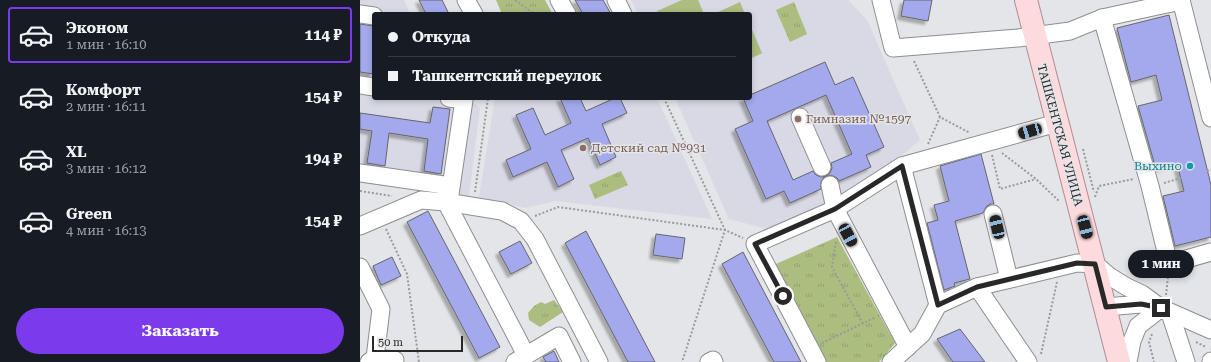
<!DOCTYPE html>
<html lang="ru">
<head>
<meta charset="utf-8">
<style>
  :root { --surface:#171b24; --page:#20242c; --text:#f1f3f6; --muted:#9ea1a6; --line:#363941; --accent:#7c3aed }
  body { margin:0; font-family:"Roboto Serif",serif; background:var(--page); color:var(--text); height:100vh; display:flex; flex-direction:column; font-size:15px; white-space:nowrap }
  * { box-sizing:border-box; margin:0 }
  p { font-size:13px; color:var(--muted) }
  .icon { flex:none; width:22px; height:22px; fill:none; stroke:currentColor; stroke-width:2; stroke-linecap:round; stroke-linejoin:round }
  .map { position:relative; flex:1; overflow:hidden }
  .side { display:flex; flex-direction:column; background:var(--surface); width:360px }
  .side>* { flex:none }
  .guide { position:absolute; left:12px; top:12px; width:380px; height:88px; border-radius:4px; box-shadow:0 2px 6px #0003; display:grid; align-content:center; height:88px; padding:0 16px; background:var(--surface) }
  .scale { position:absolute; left:12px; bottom:10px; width:91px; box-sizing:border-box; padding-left:4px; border:2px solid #282829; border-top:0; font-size:11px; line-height:14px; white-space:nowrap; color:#282829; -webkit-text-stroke:3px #e4e5e8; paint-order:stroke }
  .end { position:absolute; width:18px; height:18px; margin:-9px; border:5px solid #282829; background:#fff; box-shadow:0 0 0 2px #fff }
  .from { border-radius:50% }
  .bubble { position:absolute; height:28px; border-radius:14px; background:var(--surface); box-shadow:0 2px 6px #0003; font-size:13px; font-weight:700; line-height:28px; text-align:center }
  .car { position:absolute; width:12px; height:24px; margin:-12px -6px; border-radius:5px; box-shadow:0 0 3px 1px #0007; background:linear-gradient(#222 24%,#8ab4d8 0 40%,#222 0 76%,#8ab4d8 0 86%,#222 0) }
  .guide b { display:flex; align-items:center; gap:14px; height:38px; font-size:15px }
  .guide b+b { border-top:1px solid var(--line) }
  .guide i { width:10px; height:10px; background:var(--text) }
  ul { padding:7px 0 0; list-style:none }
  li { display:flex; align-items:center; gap:12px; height:56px; margin:0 8px 6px; padding:0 8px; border:2px solid transparent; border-radius:4px }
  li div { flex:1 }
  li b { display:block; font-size:15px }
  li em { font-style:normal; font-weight:700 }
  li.active { border-color:var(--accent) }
  li>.icon { width:36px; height:36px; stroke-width:1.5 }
  .primary-button { display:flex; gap:8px; margin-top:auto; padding:8px 16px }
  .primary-button a { flex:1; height:46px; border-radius:24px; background:var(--accent); color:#fff; font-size:16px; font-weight:700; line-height:46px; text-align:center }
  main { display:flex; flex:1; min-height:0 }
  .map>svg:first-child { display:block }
</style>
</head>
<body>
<main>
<section class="side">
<ul>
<li class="active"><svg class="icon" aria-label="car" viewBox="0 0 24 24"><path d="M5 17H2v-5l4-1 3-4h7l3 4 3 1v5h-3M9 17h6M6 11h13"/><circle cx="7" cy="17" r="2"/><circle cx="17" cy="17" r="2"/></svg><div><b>Эконом</b><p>1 мин · 16:10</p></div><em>114 ₽</em></li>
<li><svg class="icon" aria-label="car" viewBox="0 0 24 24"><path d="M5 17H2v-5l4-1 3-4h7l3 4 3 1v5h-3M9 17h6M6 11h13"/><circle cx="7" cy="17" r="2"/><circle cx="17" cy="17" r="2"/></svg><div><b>Комфорт</b><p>2 мин · 16:11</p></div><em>154 ₽</em></li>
<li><svg class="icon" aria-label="car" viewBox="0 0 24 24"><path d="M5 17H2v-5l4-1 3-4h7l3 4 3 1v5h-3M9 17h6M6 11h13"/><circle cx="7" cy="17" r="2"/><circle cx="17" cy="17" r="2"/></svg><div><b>XL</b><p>3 мин · 16:12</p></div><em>194 ₽</em></li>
<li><svg class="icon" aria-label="car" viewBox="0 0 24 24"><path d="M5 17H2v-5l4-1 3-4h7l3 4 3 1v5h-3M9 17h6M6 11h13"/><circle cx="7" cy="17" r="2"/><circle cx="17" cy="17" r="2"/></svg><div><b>Green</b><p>4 мин · 16:13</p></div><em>154 ₽</em></li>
</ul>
<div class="primary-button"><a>Заказать</a></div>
</section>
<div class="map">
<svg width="851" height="362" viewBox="0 0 851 362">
  <defs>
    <pattern id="grass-tufts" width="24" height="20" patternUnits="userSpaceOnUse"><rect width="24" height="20" fill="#abbd7f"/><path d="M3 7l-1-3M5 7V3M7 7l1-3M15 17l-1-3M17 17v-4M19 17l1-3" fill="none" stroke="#93a26e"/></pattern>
    <filter id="shadow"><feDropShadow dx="-3.5" dy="3.5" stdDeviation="1" flood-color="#0004"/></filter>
  </defs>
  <rect width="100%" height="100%" fill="#e4e5e8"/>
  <!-- built -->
  <g fill="#d8d9e4">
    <path d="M0,0H44L50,14H14V98H107L120,108L109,196L0,183Z"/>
    <path d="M271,0H488L507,20L560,140L505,187L407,229L369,219L315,98H390V14H278Z"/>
    <path d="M135,98H297L352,219L196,201L165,208L119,197Z"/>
  </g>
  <!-- grass -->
  <g fill="url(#grass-tufts)">
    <path d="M136,0H185L192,13L142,14Z"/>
    <path d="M380,2L385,14H359L358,12Z"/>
    <path d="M434,2L447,34L430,42L416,10Z"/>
    <path d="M390,25L402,53L390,59Z"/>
    <path d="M261,171L268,185L235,199L229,185Z"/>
    <path d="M477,237L535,343L519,362H466L416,264Z"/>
    <path d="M194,300L203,312L180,327L169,320L168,313L174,306L181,302L185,304Z"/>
  </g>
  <!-- pitch -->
  <path fill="#abbd7f" d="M322,0H338L344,14H298L297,11Z"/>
  <!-- building -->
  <g fill="#a4a9ed" stroke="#656668" fill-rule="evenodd" filter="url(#shadow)">
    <path d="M59,0H82L89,14H66Z"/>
    <path d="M215,0H243L251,14H223Z"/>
    <path d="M544,0H572L568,21L541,16Z"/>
    <path d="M809,15L851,185V237L815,246L803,196L824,191L817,164L796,169L778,106L802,100L796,75L771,82L757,28Z"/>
    <path d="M0,24L14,26V64L13,74L0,72Z"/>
    <path d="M465,62L475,85L493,77L524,147L506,155L511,167L479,181L477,178L473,176L468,175L464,177L461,182V189L430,203L424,191L406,199L375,129L393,121L383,98H390V95ZM466,95L492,154L471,163L472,168L470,173L466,176L461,177L456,175L453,171L433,180L407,121Z"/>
    <path d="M200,98H220L226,111L255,98H260L267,113L242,124L256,157L240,165L228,138L201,150L214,179L198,187L187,162L153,177L146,160L171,149L156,115L173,108L185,135L211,123Z"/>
    <path d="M73,107L90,109L81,174L64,171L68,139L29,133L25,166L7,163L12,131L0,129V113L70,123Z"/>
    <path d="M621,154L634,204H630L626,207L623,213L595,221L610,279L594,283L595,286L584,290L567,223L578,220L574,205L589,201L580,166Z"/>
    <path d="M68,211L140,347L119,358L47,222Z"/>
    <path d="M226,231L295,362H268L205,243Z"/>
    <path d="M296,234L325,238L322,259L293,255Z"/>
    <path d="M160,241L172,263L151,274L139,252Z"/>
    <path d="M383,252L441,362H414L362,264Z"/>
    <path d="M32,257L41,276L21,285L13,266Z"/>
    <path d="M600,329L625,362H593L577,339Z"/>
    <path d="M194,351L199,362H186L183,357Z"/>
  </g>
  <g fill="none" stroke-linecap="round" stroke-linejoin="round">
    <!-- minor casing -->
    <g stroke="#8d8e91" stroke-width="19">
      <g id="minor">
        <path d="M106,0L114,14"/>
        <path d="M199,0L207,14"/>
        <path d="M256,0L263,14"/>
        <path d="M521,0L533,48L658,38L710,31L742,18L821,1"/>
        <path d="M821,0L851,118"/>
        <path d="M0,14L14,16"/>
        <path d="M742,18L790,186L809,264L851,252"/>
        <path d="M0,85L14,87"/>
        <path d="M89,98L104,100L90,194L86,202L166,355"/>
        <path d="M440,117L462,167"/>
        <path d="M542,166L697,123"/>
        <path d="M0,173L91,186"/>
        <path d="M470,185L475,209L548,347"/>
        <path d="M633,214L649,279"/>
        <path d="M0,226L61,200L86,202L142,211L161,221L175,239L239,362"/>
        <path d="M0,267L21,309L15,358L9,362"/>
        <path d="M617,287L668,362"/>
        <path d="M746,307L781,304L801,308L851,330"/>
        <path d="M810,313L826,362"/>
        <path d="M15,358L35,360"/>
        <path d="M155,362L199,336L212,362"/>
        <path d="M349,362L353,360L354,362"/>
        <path d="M457,362L395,244L475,209L542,166L578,305"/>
        <path d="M531,362L562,334L578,305L617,287L717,263L735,264L749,276L767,287L782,294L801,308"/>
        <path d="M768,362L772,341L778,326L801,308"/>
        <path d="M851,362V361"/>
      </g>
    </g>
    <!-- major casing -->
    <g stroke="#b08c90" stroke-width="24">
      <path id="major" d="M666,0L759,362"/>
    </g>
    <!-- path -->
    <g stroke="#9a9a9d" stroke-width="2" stroke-dasharray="2 2" stroke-linecap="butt">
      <path d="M155,0L174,14"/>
      <path d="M554,61L580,117L610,133"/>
      <path d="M304,98L365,230L383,238"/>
      <path d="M568,144L580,117"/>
      <path d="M723,149L734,192"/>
      <path d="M642,153L676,179L700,202"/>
      <path d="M632,155L640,189L676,179"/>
      <path d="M847,171L851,170"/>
      <path d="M804,183L821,178"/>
      <path d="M0,191L32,196"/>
      <path d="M115,192L128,98"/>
      <path d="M735,197L739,186L774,179"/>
      <path d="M175,216L198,207L365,230L322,362"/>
      <path d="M26,229L47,274L59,362"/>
      <path d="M476,242L472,267L503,324"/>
      <path d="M806,295L808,277"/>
      <path d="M792,334L789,342L794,362"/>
      <path d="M836,342L846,347"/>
      <path d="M462,343L516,317"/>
      <path d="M681,354L697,282"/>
    </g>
    <!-- minor -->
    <use href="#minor" stroke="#fff" stroke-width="17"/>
    <!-- major -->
    <use href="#major" stroke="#fcdadd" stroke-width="22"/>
  </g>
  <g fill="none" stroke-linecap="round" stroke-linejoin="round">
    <!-- route -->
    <path stroke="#282829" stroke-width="5" d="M423,296L395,244L475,209L542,166L578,305L617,287L717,263L735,264L746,307L781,304L801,308"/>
  </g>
  <!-- markers -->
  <g fill="#8d6e63" stroke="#e4e5e8" stroke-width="1.5">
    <circle cx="438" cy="119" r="4"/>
    <circle cx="223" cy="148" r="4"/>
  </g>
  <circle fill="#0f9aa8" stroke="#e4e5e8" stroke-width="1.5" cx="830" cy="166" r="4"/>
  <g text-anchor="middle" stroke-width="3" stroke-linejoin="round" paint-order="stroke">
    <!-- education labels -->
    <g font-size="12" fill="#785e54" stroke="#e4e5e8" text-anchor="start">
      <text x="446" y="123">Гимназия №1597</text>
      <text x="231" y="152">Детский сад №931</text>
    </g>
    <!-- street labels -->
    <g font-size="12" fill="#282829" stroke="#e4e5e8">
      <text transform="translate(700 135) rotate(75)" y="4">ТАШКЕНТСКАЯ УЛИЦА</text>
    </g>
    <!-- culture labels -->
    <g font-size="12" fill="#0d838f" stroke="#e4e5e8" text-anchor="end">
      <text x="822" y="170">Выхино</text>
    </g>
  </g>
</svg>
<div class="scale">50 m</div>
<i class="end from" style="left:423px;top:296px"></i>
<i class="end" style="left:801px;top:308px"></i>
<div class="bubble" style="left:768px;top:250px;width:66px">1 мин</div>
<i class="car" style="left:670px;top:131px;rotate:254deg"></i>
<i class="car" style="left:637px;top:227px;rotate:347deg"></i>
<i class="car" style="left:725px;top:227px;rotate:165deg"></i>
<i class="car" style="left:488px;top:235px;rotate:152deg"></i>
<div class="guide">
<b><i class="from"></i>Откуда</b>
<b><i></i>Ташкентский переулок</b>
</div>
</div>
</main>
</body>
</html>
